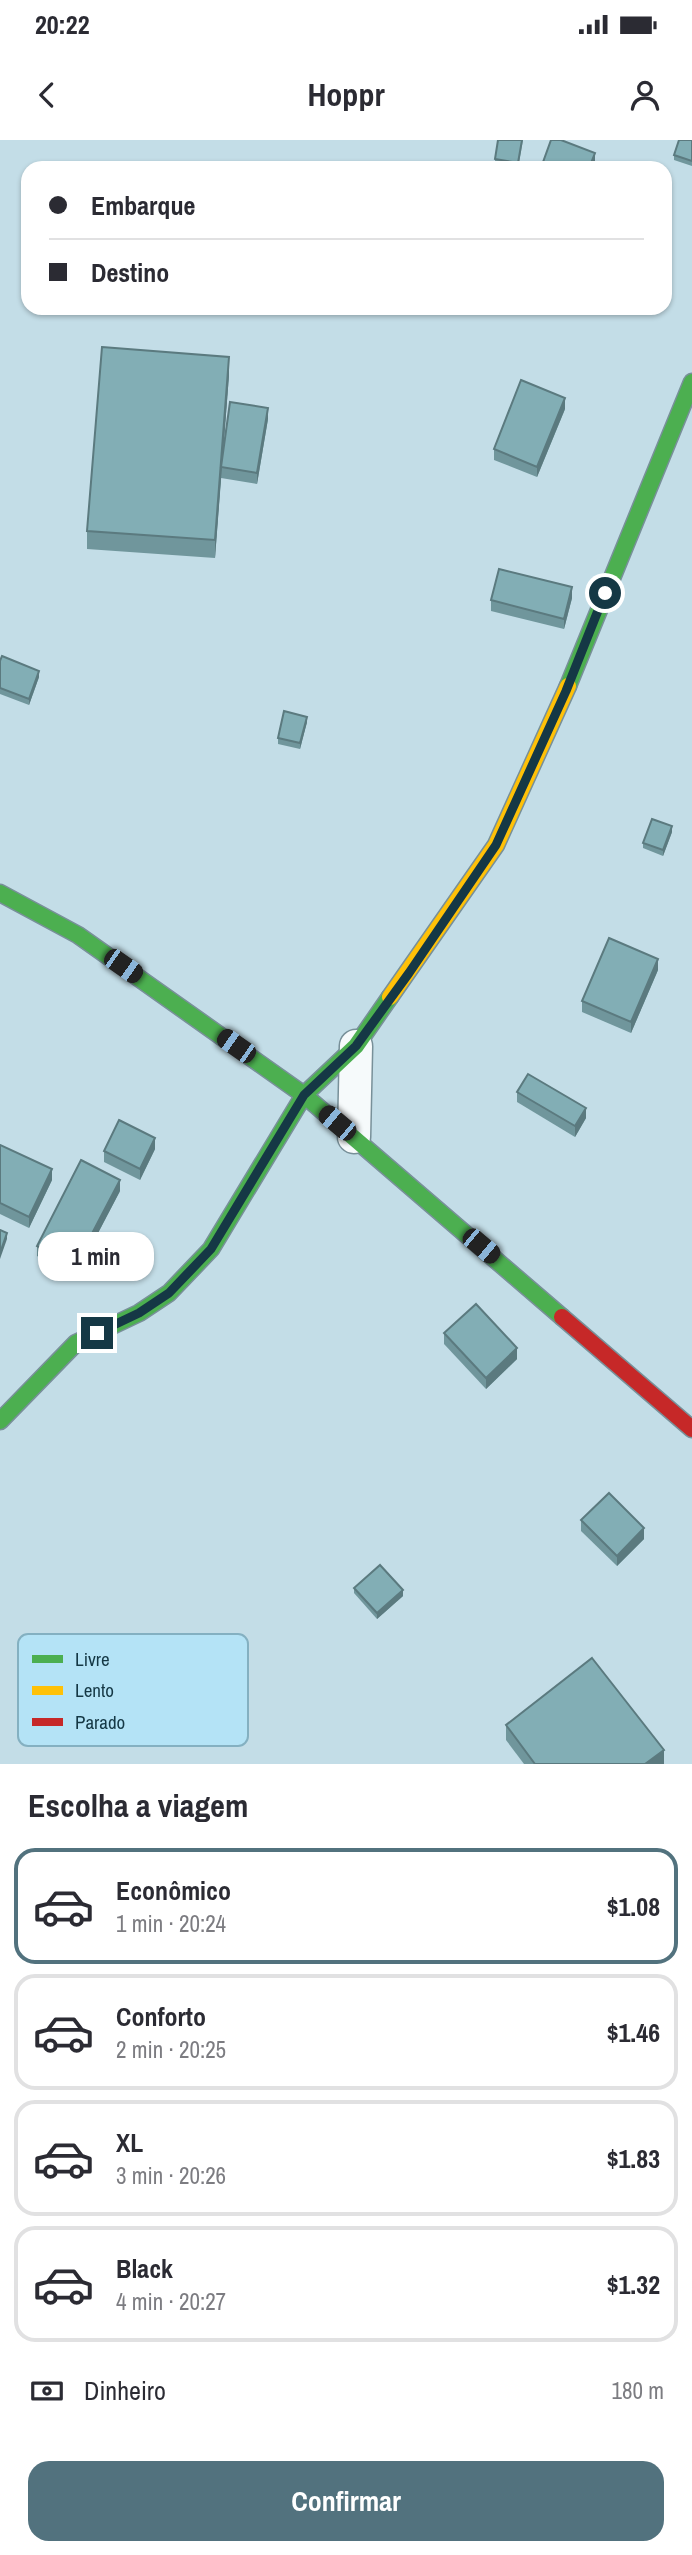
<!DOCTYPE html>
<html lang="pt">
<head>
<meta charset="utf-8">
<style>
  :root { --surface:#fff; --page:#f2f2f3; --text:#2b2b33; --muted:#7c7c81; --line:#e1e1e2; --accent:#52727e }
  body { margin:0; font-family:"Archivo Narrow",sans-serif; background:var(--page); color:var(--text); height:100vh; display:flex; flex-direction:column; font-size:26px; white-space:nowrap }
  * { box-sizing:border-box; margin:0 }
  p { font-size:23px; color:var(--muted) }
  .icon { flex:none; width:38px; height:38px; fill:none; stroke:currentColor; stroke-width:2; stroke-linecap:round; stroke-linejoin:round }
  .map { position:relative; height:1624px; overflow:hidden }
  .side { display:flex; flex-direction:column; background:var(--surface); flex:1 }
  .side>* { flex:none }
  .banner { position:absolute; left:21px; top:21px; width:651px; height:154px; border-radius:21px; box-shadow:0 2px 5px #0004; display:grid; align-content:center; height:154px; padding:0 28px; background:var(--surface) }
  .end { position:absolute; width:32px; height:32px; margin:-16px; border:9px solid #153845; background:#fff; box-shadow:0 0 0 4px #fff }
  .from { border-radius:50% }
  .bubble { position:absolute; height:49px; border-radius:21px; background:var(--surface); box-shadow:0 2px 5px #0004; font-size:23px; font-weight:700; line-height:49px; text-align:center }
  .car { position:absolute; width:21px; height:42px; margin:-21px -10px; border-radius:9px; box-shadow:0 0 5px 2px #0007; background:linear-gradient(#222 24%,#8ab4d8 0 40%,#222 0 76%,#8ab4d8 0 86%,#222 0) }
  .banner b { display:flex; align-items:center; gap:24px; height:66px; font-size:26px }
  .banner b+b { border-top:2px solid var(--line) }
  .banner i { width:18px; height:18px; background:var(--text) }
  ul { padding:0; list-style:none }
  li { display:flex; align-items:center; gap:21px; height:116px; margin:0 14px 10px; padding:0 14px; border:4px solid var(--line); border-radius:21px }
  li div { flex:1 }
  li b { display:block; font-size:26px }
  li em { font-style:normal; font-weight:700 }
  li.active { border-color:var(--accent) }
  li>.icon { width:63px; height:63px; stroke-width:1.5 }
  h2 { padding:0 28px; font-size:32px; line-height:84px }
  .pay { display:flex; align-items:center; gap:18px; height:77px; padding:0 28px; font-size:26px }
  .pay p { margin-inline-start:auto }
  .button { display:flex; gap:14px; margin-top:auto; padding:14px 28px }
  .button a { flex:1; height:80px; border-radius:21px; background:var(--accent); color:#fff; font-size:28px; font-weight:700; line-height:80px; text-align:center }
  .status { display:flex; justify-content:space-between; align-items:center; height:49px; padding:0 35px; background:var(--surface); direction:ltr }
  .status svg { height:19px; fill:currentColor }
  header { display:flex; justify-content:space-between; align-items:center; height:91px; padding:0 28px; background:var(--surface); font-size:32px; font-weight:700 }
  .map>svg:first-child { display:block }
</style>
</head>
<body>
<div class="status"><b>20:22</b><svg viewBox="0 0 49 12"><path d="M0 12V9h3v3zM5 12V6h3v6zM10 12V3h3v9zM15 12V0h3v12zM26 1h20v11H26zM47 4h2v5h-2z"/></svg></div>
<header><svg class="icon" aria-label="back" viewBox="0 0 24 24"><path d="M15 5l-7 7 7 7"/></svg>Hoppr<svg class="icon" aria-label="person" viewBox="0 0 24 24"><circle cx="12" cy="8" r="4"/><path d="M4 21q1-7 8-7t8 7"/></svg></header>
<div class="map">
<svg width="692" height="1624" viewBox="0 0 692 1624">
  <rect width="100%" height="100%" fill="#c3dde7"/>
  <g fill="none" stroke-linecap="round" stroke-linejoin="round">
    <!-- street casing -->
    <g stroke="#789099" stroke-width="35">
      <path id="street" d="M354,997L356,906"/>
    </g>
    <!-- fast casing -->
    <g stroke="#789099" stroke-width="19">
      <g id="fast">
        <path d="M568,546L692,242"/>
        <path d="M0,753L78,795L304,955L562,1177"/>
        <path d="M0,1281L76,1203L139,1173L169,1153L211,1109L304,955L356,906L390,857"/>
      </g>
    </g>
    <!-- slow casing -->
    <g stroke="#789099" stroke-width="19">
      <path id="slow" d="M390,857L496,705L568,546"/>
    </g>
    <!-- jam casing -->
    <g stroke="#789099" stroke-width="19">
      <path id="jam" d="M562,1177L692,1289"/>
    </g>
    <!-- street -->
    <use href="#street" stroke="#f6fafb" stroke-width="32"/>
    <!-- fast -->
    <use href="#fast" stroke="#4caf50" stroke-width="16"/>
    <!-- slow -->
    <use href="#slow" stroke="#ffc107" stroke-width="16"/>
    <!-- jam -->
    <use href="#jam" stroke="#c62828" stroke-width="16"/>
  </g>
  <!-- wall -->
  <g fill="#70969c">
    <path d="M523,0L518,28L495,24V19Z"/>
    <path d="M692,0V26L674,20V15Z"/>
    <path d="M229,235L223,313L268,279L257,344L221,338L215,418L87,409V391Z"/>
    <path d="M565,269L537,337L494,320V309Z"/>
    <path d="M572,458L564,489L491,471V460Z"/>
    <path d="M0,521L39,537L29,565L0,554Z"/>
    <path d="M307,582L300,609L278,604V598Z"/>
    <path d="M672,692L663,716L643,708V703Z"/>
    <path d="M658,830L631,893L582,872V861Z"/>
    <path d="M517,952L586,978L575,997L517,962Z"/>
    <path d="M0,1005L52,1040L29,1088L0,1074Z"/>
    <path d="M155,1009L140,1040L104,1022V1011Z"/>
    <path d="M120,1051L75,1137L37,1116V1106Z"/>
    <path d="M444,1193L517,1219L486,1249L444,1204Z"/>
    <path d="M581,1380L644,1399L617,1426L581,1391Z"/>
    <path d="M354,1448L403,1456L377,1479L354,1453Z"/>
    <path d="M506,1585L664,1624H524L506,1600Z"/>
  </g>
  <!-- shaded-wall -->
  <g fill="#5b7a7f">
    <path d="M595,13V23L593,28H589Z"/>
    <path d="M229,217V235L215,418V400Z"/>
    <path d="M565,258V269L537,337V327Z"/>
    <path d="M268,268V279L257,344V333Z"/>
    <path d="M572,447V458L564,489V479Z"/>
    <path d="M39,531V537L29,565V559Z"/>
    <path d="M307,577V582L300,609V603Z"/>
    <path d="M672,686V692L663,716V710Z"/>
    <path d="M658,819V830L631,893V882Z"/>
    <path d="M586,968V978L575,997V986Z"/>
    <path d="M155,998V1009L140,1040V1029Z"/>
    <path d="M52,1029V1040L29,1088V1077Z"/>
    <path d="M120,1040V1051L75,1137V1126Z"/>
    <path d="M7,1093V1099L0,1119V1113Z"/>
    <path d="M517,1208V1219L486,1249V1238Z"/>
    <path d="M644,1388V1399L617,1426V1416Z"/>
    <path d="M403,1450V1456L377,1479V1473Z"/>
    <path d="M664,1610V1624H645Z"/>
  </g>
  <!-- building -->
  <g fill="#82aeb5" stroke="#5b7a7f" stroke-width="2">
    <path d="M498,0H522L518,23L495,19Z"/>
    <path d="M551,0H561L595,13L589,28H550L542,25Z"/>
    <path d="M679,0H692V21L674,15Z"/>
    <path d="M102,207L229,217L215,400L87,391Z"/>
    <path d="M521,240L565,258L537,327L494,309Z"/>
    <path d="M230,262L268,268L257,333L221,327Z"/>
    <path d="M499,429L572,447L564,479L491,460Z"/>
    <path d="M2,516L39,531L29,559L0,548V521Z"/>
    <path d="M284,571L307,577L300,603L278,598Z"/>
    <path d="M652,679L672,686L663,710L643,703Z"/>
    <path d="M609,798L658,819L631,882L582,861Z"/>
    <path d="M528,934L586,968L575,986L517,952Z"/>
    <path d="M119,980L155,998L140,1029L104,1011Z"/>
    <path d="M0,1005L52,1029L29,1077L0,1063Z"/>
    <path d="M81,1020L120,1040L75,1126L37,1106Z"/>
    <path d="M0,1090L7,1093L0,1113Z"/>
    <path d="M476,1164L517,1208L486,1238L444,1193Z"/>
    <path d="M609,1353L644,1388L617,1416L581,1380Z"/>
    <path d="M380,1425L403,1450L377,1473L354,1448Z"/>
    <path d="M592,1518L664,1610L645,1624H535L506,1585Z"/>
  </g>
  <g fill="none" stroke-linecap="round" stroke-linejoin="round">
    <!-- route -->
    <path stroke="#153845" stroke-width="9" d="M97,1193L139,1173L169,1153L211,1109L304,955L356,906L409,833L496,705L566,551L605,453"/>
  </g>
  <!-- legend -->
  <rect x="18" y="1494" width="230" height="112" rx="10" fill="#b4e3f6" stroke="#84b0c1" stroke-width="2"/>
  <rect x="32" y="1515" width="31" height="8" fill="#4caf50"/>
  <rect x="32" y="1546" width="31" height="9" fill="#ffc107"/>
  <rect x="32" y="1578" width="31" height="8" fill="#c62828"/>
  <g font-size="19" fill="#153845">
    <text x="75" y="1526">Livre</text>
    <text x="75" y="1557">Lento</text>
    <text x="75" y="1589">Parado</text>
  </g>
</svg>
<i class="end from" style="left:605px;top:453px"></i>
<i class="end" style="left:97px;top:1193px"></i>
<div class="bubble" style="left:38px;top:1092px;width:116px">1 min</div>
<i class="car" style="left:123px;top:826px;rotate:125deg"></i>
<i class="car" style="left:236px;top:906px;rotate:305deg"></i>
<i class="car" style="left:337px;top:983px;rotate:310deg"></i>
<i class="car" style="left:481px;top:1106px;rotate:130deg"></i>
<div class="banner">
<b><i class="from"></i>Embarque</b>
<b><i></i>Destino</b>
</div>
</div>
<section class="side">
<h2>Escolha a viagem</h2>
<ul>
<li class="active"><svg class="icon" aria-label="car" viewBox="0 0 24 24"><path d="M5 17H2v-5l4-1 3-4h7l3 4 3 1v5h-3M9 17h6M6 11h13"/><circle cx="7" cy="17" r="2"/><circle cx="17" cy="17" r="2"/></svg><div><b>Econômico</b><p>1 min · 20:24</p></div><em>$1.08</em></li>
<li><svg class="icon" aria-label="car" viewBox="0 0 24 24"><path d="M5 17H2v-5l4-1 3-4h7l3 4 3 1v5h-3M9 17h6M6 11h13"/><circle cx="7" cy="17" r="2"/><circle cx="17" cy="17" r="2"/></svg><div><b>Conforto</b><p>2 min · 20:25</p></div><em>$1.46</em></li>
<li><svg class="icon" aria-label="car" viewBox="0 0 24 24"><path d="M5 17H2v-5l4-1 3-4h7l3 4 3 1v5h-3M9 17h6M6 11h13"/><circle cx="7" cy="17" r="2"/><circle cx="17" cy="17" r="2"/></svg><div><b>XL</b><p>3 min · 20:26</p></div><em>$1.83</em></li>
<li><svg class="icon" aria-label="car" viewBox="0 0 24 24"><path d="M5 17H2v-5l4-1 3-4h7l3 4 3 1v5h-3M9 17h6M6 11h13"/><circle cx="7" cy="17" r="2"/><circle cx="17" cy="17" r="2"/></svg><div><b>Black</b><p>4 min · 20:27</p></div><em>$1.32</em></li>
</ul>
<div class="pay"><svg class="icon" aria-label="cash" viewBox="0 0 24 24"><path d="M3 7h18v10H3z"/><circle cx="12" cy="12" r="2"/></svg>Dinheiro<p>180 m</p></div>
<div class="button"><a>Confirmar</a></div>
</section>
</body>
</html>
